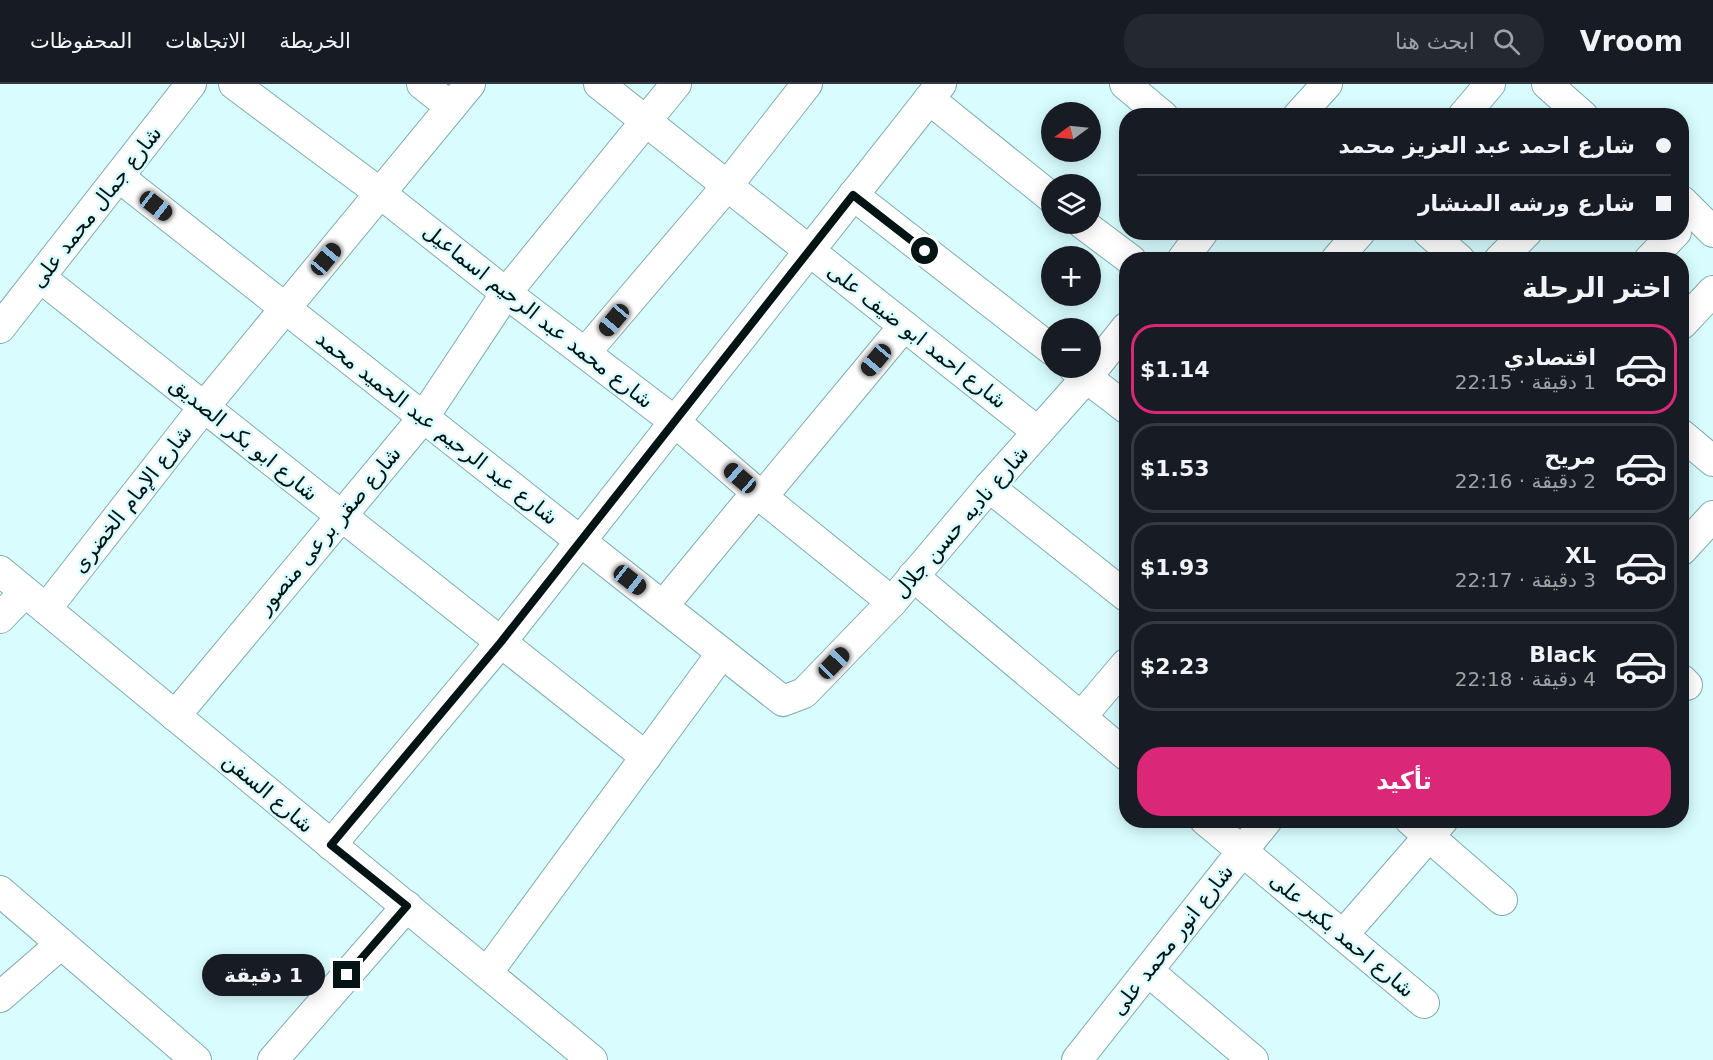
<!DOCTYPE html>
<html lang="ar">
<head>
<meta charset="utf-8">
<style>
  :root { --surface:#171b24; --page:#242831; --text:#f1f3f6; --muted:#9ea1a6; --line:#363941; --accent:#db2777 }
  body { margin:0; font-family:"DejaVu Sans",Vazirmatn,sans-serif; background:var(--page); color:var(--text); direction:rtl; height:100vh; display:flex; flex-direction:column; font-size:22px; white-space:nowrap }
  * { box-sizing:border-box; margin:0 }
  p { font-size:20px; color:var(--muted) }
  .icon { flex:none; width:33px; height:33px; fill:none; stroke:currentColor; stroke-width:2; stroke-linecap:round; stroke-linejoin:round }
  .map { position:relative; flex:1; overflow:hidden; direction:ltr }
  .sheet { position:absolute; left:1119px; top:168px; width:570px; height:576px; display:flex; flex-direction:column; background:var(--surface); border-radius:24px; box-shadow:0 3px 15px #0003; direction:rtl }
  .sheet>* { flex:none }
  .guide { position:absolute; left:1119px; top:24px; width:570px; height:132px; border-radius:24px; box-shadow:0 3px 15px #0003; direction:rtl; display:grid; align-content:center; height:132px; padding:0 18px; background:var(--surface) }
  .needle { width:39px; rotate:255deg }
  .controls { position:absolute; left:1041px; top:18px; display:grid; gap:12px }
  .controls a { display:grid; place-items:center; width:60px; height:60px; border-radius:50%; background:var(--surface); box-shadow:0 3px 15px #0003; font-size:30px }
  .end { position:absolute; width:27px; height:27px; margin:-14px; border:8px solid #041415; background:#fff; box-shadow:0 0 0 3px #fff }
  .from { border-radius:50% }
  .bubble { position:absolute; height:42px; border-radius:21px; background:var(--surface); box-shadow:0 3px 15px #0003; font-size:20px; font-weight:700; line-height:42px; text-align:center; direction:rtl }
  .car { position:absolute; width:18px; height:36px; margin:-18px -9px; border-radius:8px; box-shadow:0 0 4px 2px #0007; background:linear-gradient(#222 24%,#8ab4d8 0 40%,#222 0 76%,#8ab4d8 0 86%,#222 0) }
  .guide b { display:flex; align-items:center; gap:21px; height:57px; font-size:22px }
  .guide b+b { border-top:2px solid var(--line) }
  .guide i { width:15px; height:15px; background:var(--text) }
  ul { padding:0; list-style:none }
  li { display:flex; align-items:center; gap:18px; height:90px; margin:0 12px 9px; padding:0 6px; border:3px solid var(--line); border-radius:24px }
  li div { flex:1 }
  li b { display:block; font-size:22px }
  li em { font-style:normal; font-weight:700 }
  li.current { border-color:var(--accent) }
  li>.icon { width:54px; height:54px; stroke-width:1.5 }
  h2 { padding:0 18px; font-size:27px; line-height:72px }
  .cta { display:flex; gap:12px; margin-top:auto; padding:12px 18px }
  .cta a { flex:1; height:69px; border-radius:24px; background:var(--accent); color:#fff; font-size:24px; font-weight:700; line-height:69px; text-align:center }
  header { display:flex; align-items:center; gap:36px; box-sizing:border-box; height:84px; padding:0 30px; background:var(--surface); border-bottom:2px solid var(--line) }
  header strong { font-size:28px }
  nav { display:flex; gap:33px; margin-inline-start:auto; font-size:21px }
  .search { width:420px; height:54px; background:var(--page); display:flex; align-items:center; gap:15px; box-sizing:border-box; padding:0 21px; border-radius:24px; color:var(--muted); font-size:22px }
  .map>svg:first-child { display:block }
</style>
</head>
<body>
<header>
<strong>Vroom</strong>
<div class="search"><svg class="icon" aria-label="search" viewBox="0 0 24 24"><circle cx="10" cy="10" r="6"/><path d="M15 15l6 6"/></svg>ابحث هنا</div>
<nav><a>الخريطة</a><a>الاتجاهات</a><a>المحفوظات</a></nav>
</header>
<div class="map">
<svg width="1713" height="976" viewBox="0 0 1713 976">
  <rect width="100%" height="100%" fill="#d9fdff"/>
  <g fill="none" stroke-linecap="round" stroke-linejoin="round">
    <!-- street casing -->
    <g stroke="#80acae" stroke-width="32">
      <g id="street">
        <path d="M234,0L380,109L506,209L674,337L762,413L892,518"/>
        <path d="M422,0L451,23"/>
        <path d="M599,0L1038,348"/>
        <path d="M1125,0L1163,32"/>
        <path d="M1547,0L1583,32"/>
        <path d="M929,15L1052,114"/>
        <path d="M1298,32L1327,0"/>
        <path d="M1463,32L1490,0"/>
        <path d="M119,93L783,617L804,609L892,518L989,403L1087,293L1126,244"/>
        <path d="M853,111L1052,266"/>
        <path d="M1682,117L1713,148"/>
        <path d="M1083,140L1131,176"/>
        <path d="M1428,148L1460,176"/>
        <path d="M1182,176L1203,148"/>
        <path d="M1336,176L1360,148"/>
        <path d="M1499,176L1527,148"/>
        <path d="M1649,176L1676,148"/>
        <path d="M41,194L646,673"/>
        <path d="M1682,240L1713,207"/>
        <path d="M0,244L191,0"/>
        <path d="M585,269L727,102L807,0"/>
        <path d="M1074,284L1126,324"/>
        <path d="M1682,351L1713,377"/>
        <path d="M989,403L1126,512"/>
        <path d="M762,413L904,242"/>
        <path d="M1682,466L1713,432"/>
        <path d="M0,487L592,976"/>
        <path d="M913,492L1126,671"/>
        <path d="M663,522L757,408"/>
        <path d="M46,525L204,323L470,0"/>
        <path d="M0,534L25,508"/>
        <path d="M1682,596L1687,601"/>
        <path d="M175,632L423,334L506,209L676,0"/>
        <path d="M1081,633L1126,580"/>
        <path d="M1205,736L1424,919"/>
        <path d="M1410,736L1502,816"/>
        <path d="M331,761L501,558L941,0"/>
        <path d="M0,807L196,976"/>
        <path d="M1343,851L1443,736"/>
        <path d="M1148,887L1253,976"/>
        <path d="M487,889L722,569"/>
        <path d="M0,913L61,860"/>
        <path d="M273,976L407,822"/>
        <path d="M1077,976L1267,736"/>
      </g>
    </g>
    <!-- street -->
    <use href="#street" stroke="#fff" stroke-width="30"/>
  </g>
  <g fill="none" stroke-linecap="round" stroke-linejoin="round">
    <!-- route -->
    <path stroke="#041415" stroke-width="8" d="M347,891L407,822L331,761L501,558L853,111L925,167"/>
  </g>
  <g text-anchor="middle" stroke-width="5" stroke-linejoin="round" paint-order="stroke">
    <!-- street labels -->
    <g font-size="21" fill="#041415" stroke="#d9fdff">
      <text transform="translate(96 123) rotate(-52)" y="7">شارع جمال محمد على</text>
      <text transform="translate(538 232) rotate(38)" y="7">شارع محمد عبد الرحيم اسماعيل</text>
      <text transform="translate(917 252) rotate(38)" y="7">شارع احمد ابو ضيف على</text>
      <text transform="translate(437 344) rotate(38)" y="7">شارع عبد الرحيم عبد الحميد محمد</text>
      <text transform="translate(244 355) rotate(39)" y="7">شارع ابو بكر الصديق</text>
      <text transform="translate(132 415) rotate(-52)" y="7">شارع الإمام الخضرى</text>
      <text transform="translate(961 438) rotate(-49)" y="7">شارع ناديه حسن جلال</text>
      <text transform="translate(329 446) rotate(-50)" y="7">شارع صقر برعى منصور</text>
      <text transform="translate(268 709) rotate(40)" y="7">شارع السفن</text>
      <text transform="translate(1342 851) rotate(40)" y="7">شارع احمد بكير على</text>
      <text transform="translate(1172 856) rotate(-52)" y="7">شارع انور محمد على</text>
    </g>
  </g>
</svg>
<div class="controls">
<a><svg class="needle" viewBox="-14 -14 28 28"><path d="M0-13l5 13h-10z" fill="#e53935"/><path d="M0 13l5-13h-10z" fill="#9ea1a6"/></svg></a>
<a><svg class="icon" aria-label="layers" viewBox="0 0 24 24"><path d="M12 4l9 5-9 5-9-5zM3 14l9 5 9-5"/></svg></a>
<a>+</a>
<a>−</a>
</div>
<i class="end from" style="left:925px;top:167px"></i>
<i class="end" style="left:347px;top:891px"></i>
<div class="bubble" style="left:202px;top:870px;width:123px">1 دقيقة</div>
<i class="car" style="left:156px;top:122px;rotate:128deg"></i>
<i class="car" style="left:326px;top:175px;rotate:40deg"></i>
<i class="car" style="left:614px;top:236px;rotate:220deg"></i>
<i class="car" style="left:876px;top:276px;rotate:220deg"></i>
<i class="car" style="left:740px;top:394px;rotate:311deg"></i>
<i class="car" style="left:630px;top:496px;rotate:128deg"></i>
<i class="car" style="left:834px;top:579px;rotate:44deg"></i>
<div class="guide">
<b><i class="from"></i>شارع احمد عبد العزيز محمد</b>
<b><i></i>شارع ورشه المنشار</b>
</div>
<section class="sheet">
<h2>اختر الرحلة</h2>
<ul>
<li class="current"><svg class="icon" aria-label="car" viewBox="0 0 24 24"><path d="M5 17H2v-5l4-1 3-4h7l3 4 3 1v5h-3M9 17h6M6 11h13"/><circle cx="7" cy="17" r="2"/><circle cx="17" cy="17" r="2"/></svg><div><b>اقتصادي</b><p>1 دقيقة · 22:15</p></div><em>$1.14</em></li>
<li><svg class="icon" aria-label="car" viewBox="0 0 24 24"><path d="M5 17H2v-5l4-1 3-4h7l3 4 3 1v5h-3M9 17h6M6 11h13"/><circle cx="7" cy="17" r="2"/><circle cx="17" cy="17" r="2"/></svg><div><b>مريح</b><p>2 دقيقة · 22:16</p></div><em>$1.53</em></li>
<li><svg class="icon" aria-label="car" viewBox="0 0 24 24"><path d="M5 17H2v-5l4-1 3-4h7l3 4 3 1v5h-3M9 17h6M6 11h13"/><circle cx="7" cy="17" r="2"/><circle cx="17" cy="17" r="2"/></svg><div><b>XL</b><p>3 دقيقة · 22:17</p></div><em>$1.93</em></li>
<li><svg class="icon" aria-label="car" viewBox="0 0 24 24"><path d="M5 17H2v-5l4-1 3-4h7l3 4 3 1v5h-3M9 17h6M6 11h13"/><circle cx="7" cy="17" r="2"/><circle cx="17" cy="17" r="2"/></svg><div><b>Black</b><p>4 دقيقة · 22:18</p></div><em>$2.23</em></li>
</ul>
<div class="cta"><a>تأكيد</a></div>
</section>
</div>
</body>
</html>
